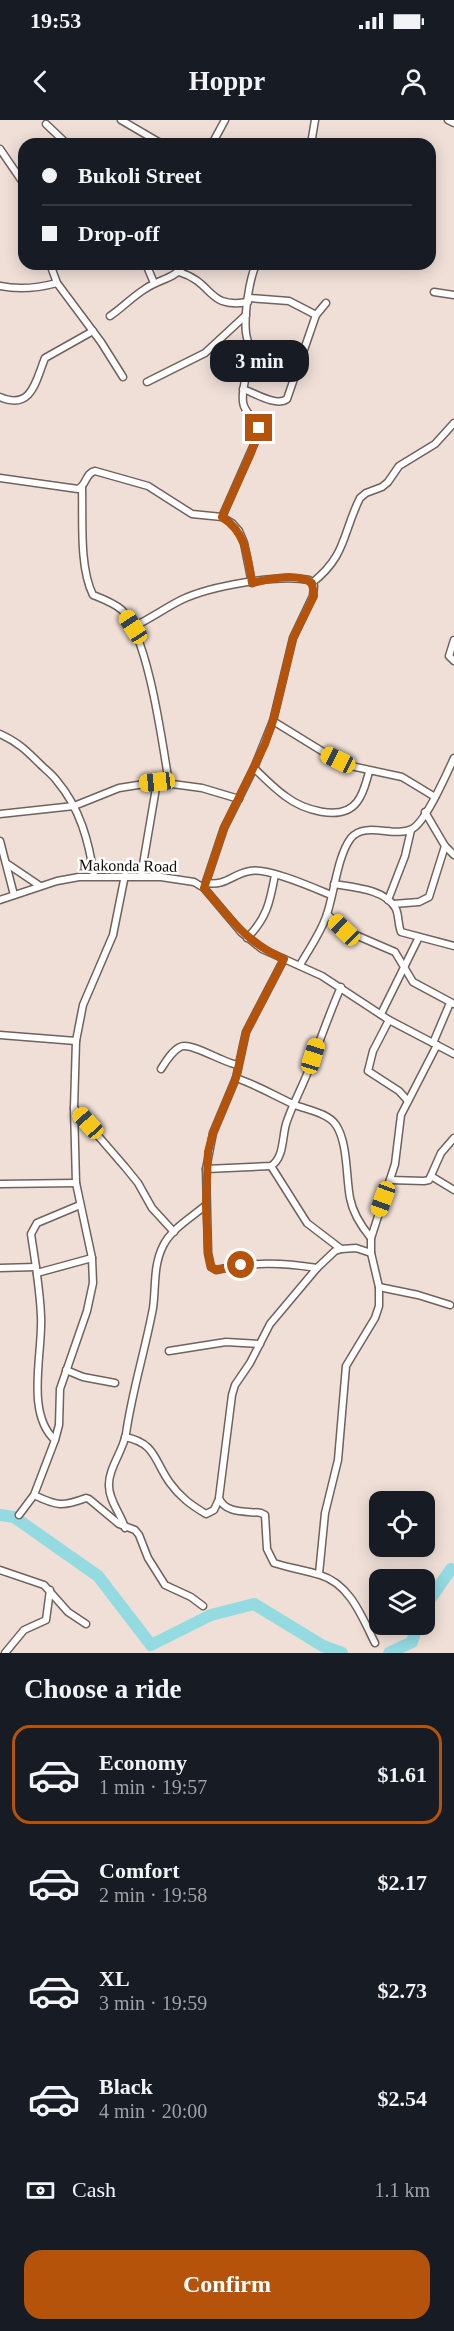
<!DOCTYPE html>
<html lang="en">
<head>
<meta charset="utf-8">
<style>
  :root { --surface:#171b24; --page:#242831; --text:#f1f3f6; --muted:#9ea1a6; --line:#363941; --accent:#b45309 }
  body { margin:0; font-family:"Times New Roman",serif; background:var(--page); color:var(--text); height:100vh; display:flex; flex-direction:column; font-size:22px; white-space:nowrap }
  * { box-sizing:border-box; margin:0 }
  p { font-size:20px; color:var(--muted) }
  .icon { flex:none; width:33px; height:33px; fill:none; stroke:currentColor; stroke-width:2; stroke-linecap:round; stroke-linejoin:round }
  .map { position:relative; height:1533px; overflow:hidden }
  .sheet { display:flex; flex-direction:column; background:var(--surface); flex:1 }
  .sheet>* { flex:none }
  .top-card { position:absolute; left:18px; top:18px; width:418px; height:132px; border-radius:18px; box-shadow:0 3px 15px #0003; display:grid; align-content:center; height:132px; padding:0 24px; background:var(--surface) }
  .buttons { position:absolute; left:369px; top:1371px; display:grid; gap:12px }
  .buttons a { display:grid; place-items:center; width:66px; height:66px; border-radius:12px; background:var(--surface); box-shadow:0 3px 15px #0003; font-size:30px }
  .end { position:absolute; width:27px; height:27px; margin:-14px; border:8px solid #b45309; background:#fff; box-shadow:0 0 0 3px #fff }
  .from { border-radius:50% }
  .bubble { position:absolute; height:42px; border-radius:18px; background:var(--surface); box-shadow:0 3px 15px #0003; font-size:20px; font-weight:700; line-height:42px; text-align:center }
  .car { position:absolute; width:18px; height:36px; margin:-18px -9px; border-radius:8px; box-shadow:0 0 4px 2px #0007; background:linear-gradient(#f5c518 24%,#345 0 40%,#f5c518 0 76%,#345 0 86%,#f5c518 0) }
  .top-card b { display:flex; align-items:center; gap:21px; height:57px; font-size:22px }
  .top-card b+b { border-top:2px solid var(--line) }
  .top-card i { width:15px; height:15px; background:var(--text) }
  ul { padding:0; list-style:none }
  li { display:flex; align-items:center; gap:18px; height:99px; margin:0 12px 9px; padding:0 12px; border:3px solid transparent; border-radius:18px }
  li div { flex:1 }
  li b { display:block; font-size:22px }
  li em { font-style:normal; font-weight:700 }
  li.selected { border-color:var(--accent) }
  li>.icon { width:54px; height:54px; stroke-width:1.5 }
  h2 { padding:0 24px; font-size:27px; line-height:72px }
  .pay { display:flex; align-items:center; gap:15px; height:66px; padding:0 24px; font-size:22px }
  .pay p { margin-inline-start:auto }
  .action { display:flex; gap:12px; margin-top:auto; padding:12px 24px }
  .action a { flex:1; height:69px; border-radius:18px; background:var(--accent); color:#fff; font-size:24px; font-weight:700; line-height:69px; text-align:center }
  .status { display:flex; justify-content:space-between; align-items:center; height:42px; padding:0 30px; background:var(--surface); direction:ltr }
  .status svg { height:16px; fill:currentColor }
  header { display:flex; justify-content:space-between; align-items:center; height:78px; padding:0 24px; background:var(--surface); font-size:27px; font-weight:700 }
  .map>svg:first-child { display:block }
</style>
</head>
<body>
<div class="status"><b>19:53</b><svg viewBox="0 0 49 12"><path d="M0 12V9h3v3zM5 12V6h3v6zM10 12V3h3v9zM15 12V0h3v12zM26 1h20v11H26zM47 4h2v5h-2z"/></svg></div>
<header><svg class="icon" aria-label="back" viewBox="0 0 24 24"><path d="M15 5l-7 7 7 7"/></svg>Hoppr<svg class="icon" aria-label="person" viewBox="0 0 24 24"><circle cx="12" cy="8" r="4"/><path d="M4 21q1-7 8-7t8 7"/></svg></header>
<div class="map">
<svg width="454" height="1533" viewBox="0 0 454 1533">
  <rect width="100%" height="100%" fill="#efdfd7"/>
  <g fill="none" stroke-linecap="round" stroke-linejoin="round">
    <!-- river -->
    <g stroke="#94dae1" stroke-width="12">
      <path d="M0,1395L14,1397L98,1456L151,1525L211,1495L254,1484L323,1526L342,1533"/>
      <path d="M424,1488L451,1449L454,1450"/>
      <path d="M389,1533L412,1522L418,1504"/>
    </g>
    <!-- minor casing -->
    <g stroke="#70625c" stroke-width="9">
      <g id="minor">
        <path d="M121,0L162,24"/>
        <path d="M448,0L454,3"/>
        <path d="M46,4L67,24"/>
        <path d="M212,24L225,0"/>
        <path d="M311,24L315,0"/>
        <path d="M0,29L24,64"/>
        <path d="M50,144L57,163L101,222L123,257"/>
        <path d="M146,144L154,163"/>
        <path d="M179,152C215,163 206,189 248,182"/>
        <path d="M0,166C19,170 38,168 57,163"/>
        <path d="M434,172L454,175"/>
        <path d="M249,178L289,181L316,195"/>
        <path d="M110,196C122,188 132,177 145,169C159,159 175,159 185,144"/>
        <path d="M147,262L205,233L246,195"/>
        <path d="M243,269C255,273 276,287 287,279L316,195L326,183"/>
        <path d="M0,277C32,291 36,260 45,238L93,211"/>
        <path d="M0,358L78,369C87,365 85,353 95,351L148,366L192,394L222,397L232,403L239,411L244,423L252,463"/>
        <path d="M82,367C83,399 79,447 93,475C103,479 114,483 122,490C149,519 162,622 169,663"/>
        <path d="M222,397L259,313C260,299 244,295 243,282C241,266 249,251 250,236C251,228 247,221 246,213C244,195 249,161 256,144"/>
        <path d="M312,463C347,435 342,414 360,378L366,373L382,367L388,362L399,346L435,324L454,303"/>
        <path d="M133,507C150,499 165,488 181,480C210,466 278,454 309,460L314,466L313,476L293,518L273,601L254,648L224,708L204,768"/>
        <path d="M454,520L449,536L454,541"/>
        <path d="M273,601L325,633L351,646L402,657L435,677"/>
        <path d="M0,614C18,622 27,631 41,645C46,650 53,655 57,661C80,688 89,722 94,756"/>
        <path d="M254,648C264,658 274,668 285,676C302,689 341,703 357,682C364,673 366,662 369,652"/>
        <path d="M425,692L445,726L454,735"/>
        <path d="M0,694L74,686L119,668L157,662L202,668L239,679"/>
        <path d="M0,721L14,775"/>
        <path d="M6,743L40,766"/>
        <path d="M141,756L157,662"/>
        <path d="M206,763C227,766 232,754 250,751C267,747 314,768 331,775"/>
        <path d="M334,764C352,767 386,769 396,789C399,796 398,805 401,812L454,826"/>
        <path d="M0,780L57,761L79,757H161L194,762L204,768L242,813L262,829L322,856L389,900L454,934"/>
        <path d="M388,780L405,736L411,710"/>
        <path d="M393,784L419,782L429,777L445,726"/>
        <path d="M327,794L344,810L395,832L413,862L454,884"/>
        <path d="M247,818C267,798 270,782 275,755"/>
        <path d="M284,839L246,912L236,958L213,1013L206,1049L208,1133L211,1147L216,1150C254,1142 279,1142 317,1148"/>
        <path d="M300,845C309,829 320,814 326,797C334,776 337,736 351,718C365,701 395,718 412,709C426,702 447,653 454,638"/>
        <path d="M381,894L419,817"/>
        <path d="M389,900L373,931L368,951L399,971L408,981"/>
        <path d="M0,915L76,921"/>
        <path d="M433,923L450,883"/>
        <path d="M161,949C166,941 172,931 180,927C190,921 223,943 238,945"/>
        <path d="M236,958C257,965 275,976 295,985C308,990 328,993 336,1005C348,1023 346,1058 350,1078C353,1094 361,1106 371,1118"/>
        <path d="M74,988L125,1047L138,1063L152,1088L174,1112"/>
        <path d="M271,1046L307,1103L341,1129"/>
        <path d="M206,1049L271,1046C284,1038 282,1018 286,1004C292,985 302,968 309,949C320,921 329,894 341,867"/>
        <path d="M431,1056L454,1070"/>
        <path d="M390,1060L424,1061L429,1060L441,1033L454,1018"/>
        <path d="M0,1064L76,1063"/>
        <path d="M371,1133L356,1128L341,1129L335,1131L317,1148L270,1204L250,1243L235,1265L232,1275L219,1378C225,1394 247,1391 261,1393L265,1395L267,1429L274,1443C289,1448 305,1450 320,1455C350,1464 362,1497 375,1523"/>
        <path d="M0,1148L36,1147"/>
        <path d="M37,1153L92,1138"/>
        <path d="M379,1167L418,1175L450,1185"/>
        <path d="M169,1231L226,1222L260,1224"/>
        <path d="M66,1250L83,1257L115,1263"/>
        <path d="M125,1317C156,1323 154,1341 170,1363C180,1377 191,1385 206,1394L214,1390L219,1379"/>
        <path d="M55,1320C25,1293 43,1233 41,1196C40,1169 35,1141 31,1114L37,1103L80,1085"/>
        <path d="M34,1375C57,1386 62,1387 86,1378L89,1379L119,1404L135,1410L139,1415L148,1438L165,1465L191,1477L203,1486"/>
        <path d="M19,1395L34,1375L55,1320L59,1305L60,1269L87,1191L93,1163L92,1138L76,1063L74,988L76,921L83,885L113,815L125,755"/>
        <path d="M125,1408C121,1394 109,1381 109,1366C108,1349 123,1331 126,1314C132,1271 145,1231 153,1188C156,1167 153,1146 163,1126C171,1109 192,1097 206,1085"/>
        <path d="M0,1450L44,1465L68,1492L86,1504"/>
        <path d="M319,1454L325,1393L338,1340L346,1246L375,1198L379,1186V1167L371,1133V1118L395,1044L401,995L437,925"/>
        <path d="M5,1533L24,1510L46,1500L50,1470"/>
      </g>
    </g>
    <!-- minor -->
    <use href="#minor" stroke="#fff" stroke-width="6"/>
  </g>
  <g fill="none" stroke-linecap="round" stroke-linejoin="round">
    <!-- route -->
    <path stroke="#b45309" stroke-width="8" d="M241,1145L216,1150L211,1147L208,1133L206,1085L208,1032L213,1013L236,958L246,912L284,839C247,823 230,798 204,768L224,708L265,624L273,601L293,518L314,476L312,463C295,452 270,459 252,463C248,437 246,412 222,397L251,333L259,308"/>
  </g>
  <g text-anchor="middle" stroke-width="5" stroke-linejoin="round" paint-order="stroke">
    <!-- street labels -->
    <g font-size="16" fill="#110c09" stroke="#fff">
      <text transform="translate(128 745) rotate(1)" y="6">Makonda Road</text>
    </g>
  </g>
</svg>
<div class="buttons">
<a><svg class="icon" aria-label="locate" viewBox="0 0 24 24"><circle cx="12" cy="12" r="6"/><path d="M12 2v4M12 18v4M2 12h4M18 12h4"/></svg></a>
<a><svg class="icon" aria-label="layers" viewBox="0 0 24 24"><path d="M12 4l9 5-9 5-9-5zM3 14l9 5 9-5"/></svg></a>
</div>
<i class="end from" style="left:241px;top:1145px"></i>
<i class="end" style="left:259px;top:308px"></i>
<div class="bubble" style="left:210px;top:220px;width:99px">3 min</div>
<i class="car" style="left:133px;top:507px;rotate:327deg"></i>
<i class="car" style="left:338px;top:640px;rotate:296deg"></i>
<i class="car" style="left:157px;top:662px;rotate:264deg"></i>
<i class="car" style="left:344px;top:810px;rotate:314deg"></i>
<i class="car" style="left:313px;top:936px;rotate:17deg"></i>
<i class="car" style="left:88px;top:1003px;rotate:318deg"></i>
<i class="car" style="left:383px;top:1079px;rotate:200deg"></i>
<div class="top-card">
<b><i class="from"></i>Bukoli Street</b>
<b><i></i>Drop-off</b>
</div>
</div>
<section class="sheet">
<h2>Choose a ride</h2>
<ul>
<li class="selected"><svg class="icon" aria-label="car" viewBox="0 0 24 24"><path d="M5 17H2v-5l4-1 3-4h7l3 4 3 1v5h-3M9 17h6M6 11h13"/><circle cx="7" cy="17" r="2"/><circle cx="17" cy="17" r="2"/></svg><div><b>Economy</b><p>1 min · 19:57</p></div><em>$1.61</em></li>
<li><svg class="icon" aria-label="car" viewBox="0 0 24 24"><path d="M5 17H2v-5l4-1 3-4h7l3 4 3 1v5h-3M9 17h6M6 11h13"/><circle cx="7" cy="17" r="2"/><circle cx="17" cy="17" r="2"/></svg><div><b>Comfort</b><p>2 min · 19:58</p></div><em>$2.17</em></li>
<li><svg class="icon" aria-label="car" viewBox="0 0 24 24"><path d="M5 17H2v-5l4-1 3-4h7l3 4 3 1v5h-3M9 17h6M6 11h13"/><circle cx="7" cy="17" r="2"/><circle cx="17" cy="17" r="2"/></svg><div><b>XL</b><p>3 min · 19:59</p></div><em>$2.73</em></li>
<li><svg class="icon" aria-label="car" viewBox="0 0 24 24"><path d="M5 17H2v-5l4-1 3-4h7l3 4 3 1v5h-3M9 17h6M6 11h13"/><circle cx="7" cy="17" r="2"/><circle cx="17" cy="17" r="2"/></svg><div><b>Black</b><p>4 min · 20:00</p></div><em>$2.54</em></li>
</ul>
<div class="pay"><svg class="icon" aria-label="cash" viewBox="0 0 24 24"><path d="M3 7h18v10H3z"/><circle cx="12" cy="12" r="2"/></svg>Cash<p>1.1 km</p></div>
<div class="action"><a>Confirm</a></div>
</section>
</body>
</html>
